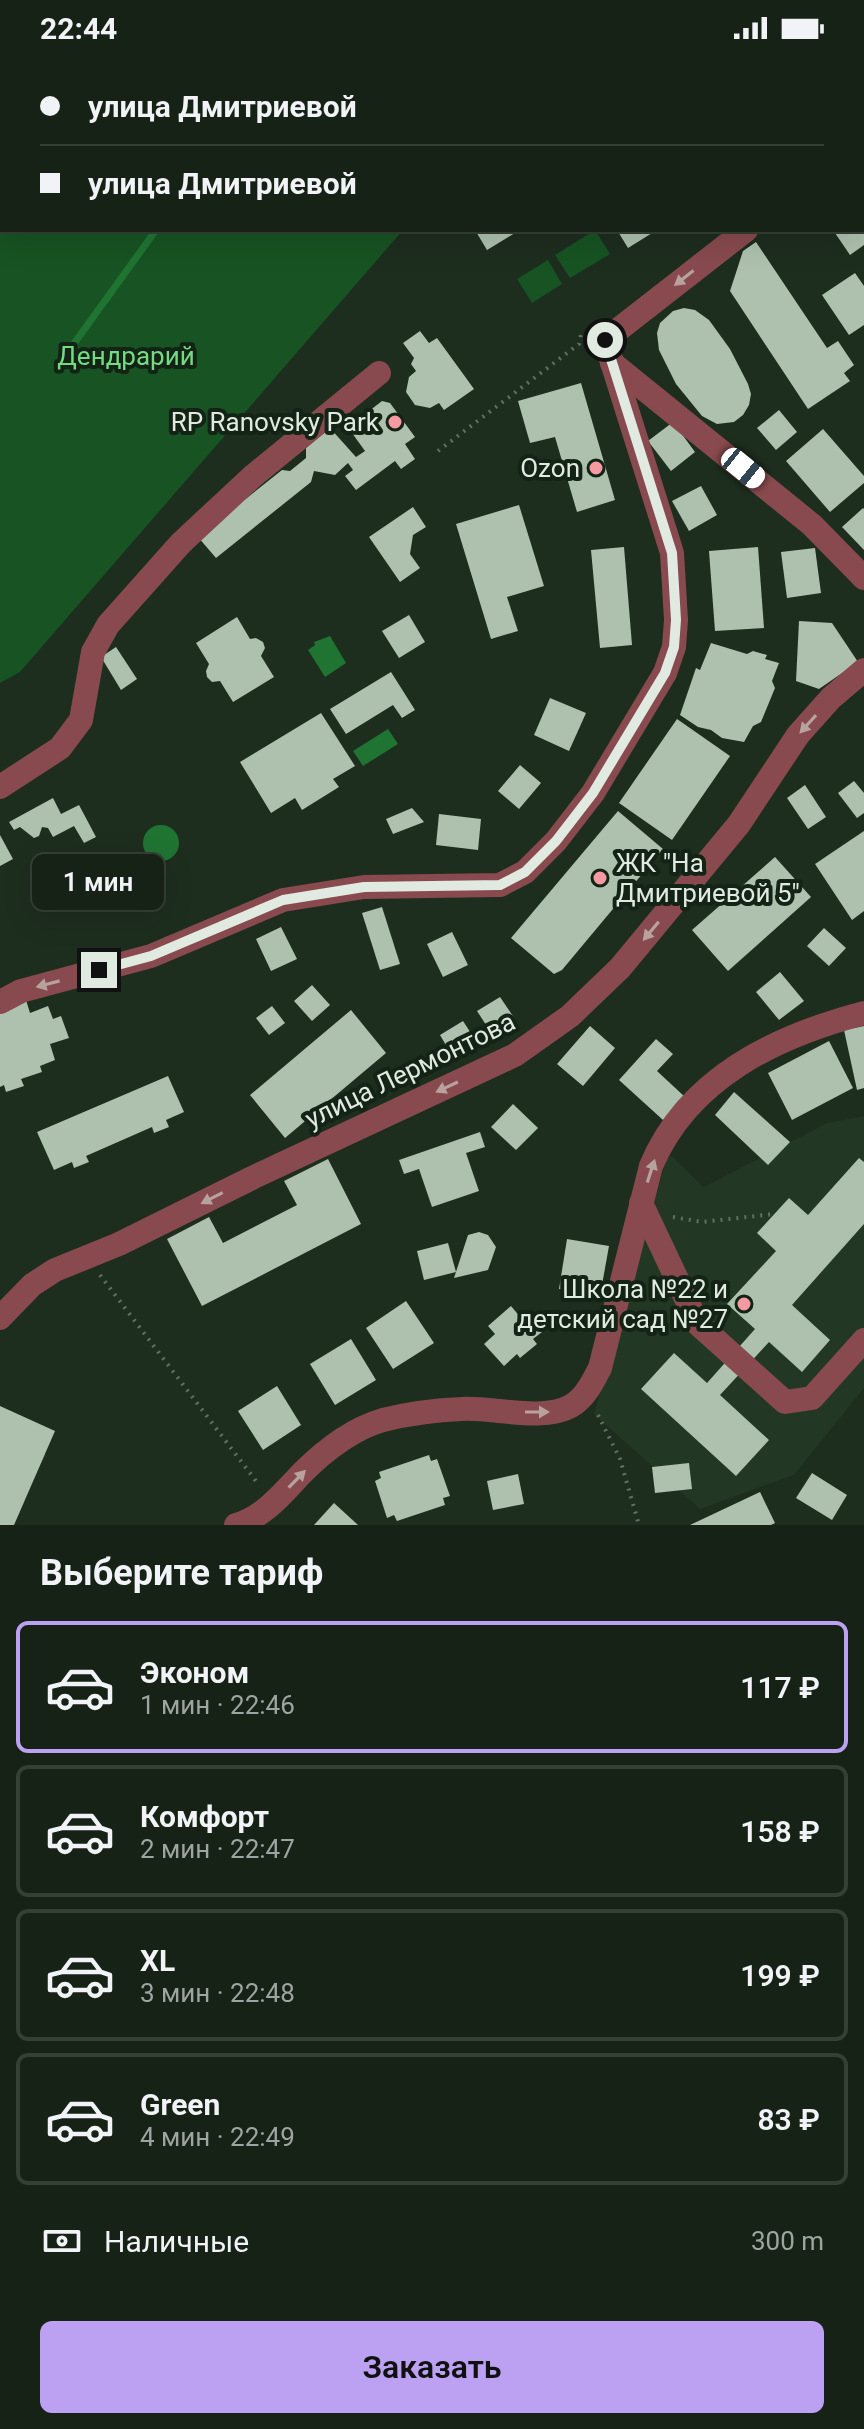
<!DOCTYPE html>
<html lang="ru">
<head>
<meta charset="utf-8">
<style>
  :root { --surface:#162216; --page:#1f2a1f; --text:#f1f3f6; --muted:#9ea4a1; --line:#353f35; --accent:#bca0f2 }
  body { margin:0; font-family:Roboto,sans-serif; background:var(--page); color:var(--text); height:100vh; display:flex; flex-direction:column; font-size:30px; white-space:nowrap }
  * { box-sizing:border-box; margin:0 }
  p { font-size:26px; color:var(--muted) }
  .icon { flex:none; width:44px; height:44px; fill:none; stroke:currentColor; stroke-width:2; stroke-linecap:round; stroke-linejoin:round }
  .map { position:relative; height:1469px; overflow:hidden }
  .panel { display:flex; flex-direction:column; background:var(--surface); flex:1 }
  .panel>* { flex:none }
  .hud { position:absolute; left:0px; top:0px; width:864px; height:176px; box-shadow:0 8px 32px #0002,0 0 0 2px var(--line); display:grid; align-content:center; height:176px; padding:0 40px; background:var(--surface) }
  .end { position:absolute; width:36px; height:36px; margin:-18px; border:10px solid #e0eae0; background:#111; box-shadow:0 0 0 4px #111 }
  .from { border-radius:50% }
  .bubble { position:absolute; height:56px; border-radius:12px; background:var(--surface); box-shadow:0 8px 32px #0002,0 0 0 2px var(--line); font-size:26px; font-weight:600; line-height:56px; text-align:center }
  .car { position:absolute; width:24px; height:48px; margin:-24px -12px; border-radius:10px; box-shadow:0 0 6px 2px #0007; background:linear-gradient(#fff 24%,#345 0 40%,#fff 0 76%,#345 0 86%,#fff 0) }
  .hud b { display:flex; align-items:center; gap:28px; height:76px; font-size:30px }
  .hud b+b { border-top:2px solid var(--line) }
  .hud i { width:20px; height:20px; background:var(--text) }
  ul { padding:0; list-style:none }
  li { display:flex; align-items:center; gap:24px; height:132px; margin:0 16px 12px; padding:0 24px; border:4px solid var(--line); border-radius:12px }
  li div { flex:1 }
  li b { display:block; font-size:30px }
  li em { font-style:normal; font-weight:600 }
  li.current { border-color:var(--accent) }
  li>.icon { width:72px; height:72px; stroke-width:1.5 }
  h2 { padding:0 40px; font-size:36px; line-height:96px }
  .pay { display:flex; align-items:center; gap:20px; height:88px; padding:0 40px; font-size:30px }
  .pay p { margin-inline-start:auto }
  .button { display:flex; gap:16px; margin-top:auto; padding:16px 40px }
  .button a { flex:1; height:92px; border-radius:12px; background:var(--accent); color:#111; font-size:32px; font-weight:600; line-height:92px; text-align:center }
  .status { display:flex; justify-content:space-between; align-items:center; height:56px; padding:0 40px; background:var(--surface); direction:ltr }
  .status svg { height:22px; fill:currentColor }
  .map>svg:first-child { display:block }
</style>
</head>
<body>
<div class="status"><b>22:44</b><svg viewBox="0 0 49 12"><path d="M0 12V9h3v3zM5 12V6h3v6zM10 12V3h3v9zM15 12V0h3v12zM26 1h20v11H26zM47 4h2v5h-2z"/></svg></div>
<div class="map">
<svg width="864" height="1469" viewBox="0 0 864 1469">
  <rect width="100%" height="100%" fill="#1d2d1e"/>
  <!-- built -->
  <path fill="#223724" d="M864,1060V1332L794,1419L700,1453L594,1358L668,1097L704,1131L827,1067Z"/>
  <!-- green -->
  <g fill="#175323">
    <path d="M0,0H554L2,2V174H403L20,616L0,627Z"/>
    <path d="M595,174L610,198L570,222L555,199Z"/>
    <path d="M548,204L562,228L532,247L517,223Z"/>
  </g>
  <!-- water -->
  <g fill="#207432">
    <path d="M330,580L346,607L325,621L308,594L315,589L314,586Z"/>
    <path d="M388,673L398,688L363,710L353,695Z"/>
    <circle cx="161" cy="787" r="18"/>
  </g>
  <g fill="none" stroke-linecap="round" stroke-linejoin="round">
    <!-- stream -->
    <path stroke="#207432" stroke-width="7" d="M68,296L156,174"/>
  </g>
  <!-- building -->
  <g fill="#adc1ae">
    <path d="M475,174H520L487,194Z"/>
    <path d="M617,174H657L628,192Z"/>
    <path d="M833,174H864V189L850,199Z"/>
    <path d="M756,186L827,292L838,285L854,309L844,317L850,325L808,353L730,235L743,195Z"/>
    <path d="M855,217L864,230V269L849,279L822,239Z"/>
    <path d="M684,252L695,254L709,264L730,293L748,328L751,338L749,349L743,359L734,366L717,368L702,360L676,328L659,294L657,277L660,267L673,255Z"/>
    <path d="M420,275L429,287L437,282L474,333L444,354L439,347L430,352L415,349L406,336L409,321L416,315L411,308L414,302L403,287Z"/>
    <path d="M581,327L615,444L577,456L555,381L530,387L518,345Z"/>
    <path d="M382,345L390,347L415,381L405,388L415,403L401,413L395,405L356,434L345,420L353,414L348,407L335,419L314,415L311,426L216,502L198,481L282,414L290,415L306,402V392L330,372L356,401L365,395L352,377L351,369Z"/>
    <path d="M779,354L797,376L776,394L757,372Z"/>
    <path d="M673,366L695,396L671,415L648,385Z"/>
    <path d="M823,373L864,420V427L830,456L786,405Z"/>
    <path d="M701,430L717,459L689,475L672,445Z"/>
    <path d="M519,449L544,530L507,541L518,575L491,583L456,468Z"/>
    <path d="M413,451L426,471L413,479L410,498L420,512L400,526L369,481Z"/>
    <path d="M863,452L864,453V494L842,471Z"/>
    <path d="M624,491L632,589L600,592L591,494Z"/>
    <path d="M758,491L764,572L715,575L709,495Z"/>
    <path d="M815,492L821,537L787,542L781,496Z"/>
    <path d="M409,559L425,586L399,602L382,575Z"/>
    <path d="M237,561L250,583L256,582L263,586L265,592L261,600L274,621L233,646L220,625L212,626L207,621L206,615L209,608L196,587Z"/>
    <path d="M799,565L832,567L858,606L819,633L796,625Z"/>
    <path d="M711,587L747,598L753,595L767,599L765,603L779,607L772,625L775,632L761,666L753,670L744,686L722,682L711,674L698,671L680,659L696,612L700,614Z"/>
    <path d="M116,591L137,623L121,634L101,601Z"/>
    <path d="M391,616L415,654L402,662L393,649L346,678L330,653Z"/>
    <path d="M550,642L586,657L569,695L534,679Z"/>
    <path d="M321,657L355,710L333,723L339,731L302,754L295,742L271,757L240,706Z"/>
    <path d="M677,663L730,700L672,784L619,747Z"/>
    <path d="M520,709L541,727L519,753L498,735Z"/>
    <path d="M854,725L864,737V757L857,762L838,737Z"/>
    <path d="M805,729L826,761L808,773L787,742Z"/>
    <path d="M53,742L61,758L79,749L96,781L84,787L74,770L53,781L48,772L42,771L39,780L34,782L20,771L14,774L9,766Z"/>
    <path d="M412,752L424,766L393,778L386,763Z"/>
    <path d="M618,755L663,793L562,914L554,918L511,882Z"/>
    <path d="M439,758L481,763L478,794L436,789Z"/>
    <path d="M864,775V855L852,864L815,808Z"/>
    <path d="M0,779L13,803L0,810Z"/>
    <path d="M775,801L811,841L728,915L692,874Z"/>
    <path d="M382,851L400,908L380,914L362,857Z"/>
    <path d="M281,871L297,903L271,915L256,883Z"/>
    <path d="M824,872L846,892L829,910L807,890Z"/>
    <path d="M452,876L468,909L443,921L427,888Z"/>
    <path d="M780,916L804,945L779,964L756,936Z"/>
    <path d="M312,929L330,949L312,965L294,945Z"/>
    <path d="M500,941L515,963L492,978L477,955Z"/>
    <path d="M26,944L30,957L48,950L53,963L61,960L69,982L50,988L55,1004L40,1010L42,1016L21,1023L24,1030L6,1036L4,1029L0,1031V953Z"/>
    <path d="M272,950L285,967L269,979L256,962Z"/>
    <path d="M351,954L386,997L285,1082L250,1039Z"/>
    <path d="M463,965L478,988L454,1003L440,979Z"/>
    <path d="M590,970L615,992L583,1030L557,1008Z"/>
    <path d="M864,970V1032L857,1034L844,974Z"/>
    <path d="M656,983L673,998L657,1015L685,1041L663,1064L619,1024Z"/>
    <path d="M829,985L853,1032L792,1064L768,1017Z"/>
    <path d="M168,1020L184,1056L166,1064L169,1071L154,1077L152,1071L86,1100L89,1106L74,1112L72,1106L54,1114L37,1076Z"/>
    <path d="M734,1036L790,1086L768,1109L715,1059Z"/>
    <path d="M513,1048L538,1072L516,1094L491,1071Z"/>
    <path d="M480,1076L485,1091L466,1097L479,1135L432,1151L419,1113L404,1118L399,1104Z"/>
    <path d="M859,1102L864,1106V1168L792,1249L830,1284L802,1316L769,1286L720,1339L769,1384L736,1420L641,1333L674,1297L707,1327L755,1273L727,1248L776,1195L757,1177L789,1142L808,1159Z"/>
    <path d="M328,1103L361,1168L202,1250L167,1183L209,1161L223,1187L297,1149L284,1125Z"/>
    <path d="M479,1176L488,1179L496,1191L488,1214L454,1222L468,1179Z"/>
    <path d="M567,1183L609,1190L600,1240L559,1233Z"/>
    <path d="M448,1187L456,1216L424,1224L417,1195Z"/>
    <path d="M406,1245L434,1287L393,1313L366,1272Z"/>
    <path d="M511,1250L521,1262L525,1258L542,1276L533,1283L537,1288L520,1302L517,1298L504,1310L484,1288L495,1278L488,1270Z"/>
    <path d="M351,1283L376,1324L335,1349L310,1308Z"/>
    <path d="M277,1330L301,1369L263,1394L238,1355Z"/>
    <path d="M0,1350L55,1375L14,1469H0Z"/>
    <path d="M429,1399L431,1405L437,1403L450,1440L443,1442L445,1449L397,1465L394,1459L387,1462L375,1425L381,1422L379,1416Z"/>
    <path d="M689,1407L692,1433L655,1437L652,1411Z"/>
    <path d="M812,1417L847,1439L832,1464L796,1442Z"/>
    <path d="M518,1418L524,1448L493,1454L487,1425Z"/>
    <path d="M760,1436L775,1467L771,1469H690Z"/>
    <path d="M334,1447L358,1469H314Z"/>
  </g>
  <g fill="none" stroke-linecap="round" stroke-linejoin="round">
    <!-- path -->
    <g stroke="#626f62" stroke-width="4" stroke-dasharray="2 6" stroke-linecap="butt">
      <path d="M440,2L441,0"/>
      <path d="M862,56L864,54"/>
      <path d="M438,395L579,288L581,278"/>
      <path d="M673,1161L702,1166L774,1158"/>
      <path d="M100,1219L259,1429"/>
      <path d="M598,1359L620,1403L639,1469"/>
    </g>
    <!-- minor -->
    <g stroke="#884a4e" stroke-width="24">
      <path d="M191,2L193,0"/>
      <path d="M862,84L864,82"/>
      <path d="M0,162H2"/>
      <path d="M612,307L812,469L864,522"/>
      <path d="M0,731L60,692L81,664L93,596L108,569L181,487L253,420L379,317"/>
      <path d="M0,946L21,935L151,900L283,844L364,831L500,829L525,816L556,785L593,737L665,617L674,591L676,564L672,497L605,284L746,174"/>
      <path d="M641,1147L698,1268L785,1346L812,1342L864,1284"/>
      <path d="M0,1262L32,1229L55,1214L119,1188L254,1121L515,999L570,960L620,912L739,768L798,679L831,642L864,614"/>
      <path d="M236,1469C264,1461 283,1437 302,1417C325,1394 352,1373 383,1364C407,1358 437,1354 462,1353C493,1351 543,1366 571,1350C585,1342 592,1327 600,1312L651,1110C688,1022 776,980 864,957"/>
    </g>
  </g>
  <!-- one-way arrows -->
  <defs><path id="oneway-solid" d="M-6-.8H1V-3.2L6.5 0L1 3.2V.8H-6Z" transform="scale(2)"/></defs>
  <g fill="#b8a29e">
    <use href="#oneway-solid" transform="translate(684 222) rotate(142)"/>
    <use href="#oneway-solid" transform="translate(808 668) rotate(132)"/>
    <use href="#oneway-solid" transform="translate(651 875) rotate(130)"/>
    <use href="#oneway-solid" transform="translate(48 928) rotate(165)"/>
    <use href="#oneway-solid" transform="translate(447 1031) rotate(155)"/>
    <use href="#oneway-solid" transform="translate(651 1115) rotate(-72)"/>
    <use href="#oneway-solid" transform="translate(212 1142) rotate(153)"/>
    <use href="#oneway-solid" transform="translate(537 1356)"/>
    <use href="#oneway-solid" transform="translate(297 1423) rotate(-46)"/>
  </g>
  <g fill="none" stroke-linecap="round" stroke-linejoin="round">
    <!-- route -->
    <path stroke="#e0eae0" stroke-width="10" d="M99,914L151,900L283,844L364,831L500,829L525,816L556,785L593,737L665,617L674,591L676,564L672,497L605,284"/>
  </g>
  <!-- markers -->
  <g fill="#f49aa0" stroke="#132315" stroke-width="3">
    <circle cx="395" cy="366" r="8"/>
    <circle cx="596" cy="412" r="8"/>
    <circle cx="600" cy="822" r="8"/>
    <circle cx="744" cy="1248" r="8"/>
  </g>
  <g text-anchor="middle" stroke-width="8" stroke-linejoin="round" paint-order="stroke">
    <!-- park labels -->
    <g font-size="26" fill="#74db83" stroke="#132315">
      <text x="126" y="309">Дендрарий</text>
    </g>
    <!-- poi labels -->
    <g font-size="26" fill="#e0eae0" stroke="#132315" text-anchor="end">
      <text x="379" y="375">RP Ranovsky Park</text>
      <text x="580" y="421">Ozon</text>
      <text x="616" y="816" text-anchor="start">ЖК "На<tspan x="616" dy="30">Дмитриевой 5"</tspan></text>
      <text x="728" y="1242">Школа №22 и<tspan x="728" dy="30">детский сад №27</tspan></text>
    </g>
    <!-- street labels -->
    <g font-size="26" fill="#e0eae0" stroke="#132315">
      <text transform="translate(410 1014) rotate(-26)" y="9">улица Лермонтова</text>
    </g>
  </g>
</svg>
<i class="end from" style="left:605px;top:284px"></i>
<i class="end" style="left:99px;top:914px"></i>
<div class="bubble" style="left:32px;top:798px;width:132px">1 мин</div>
<i class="car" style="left:743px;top:412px;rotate:129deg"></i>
<div class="hud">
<b><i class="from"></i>улица Дмитриевой</b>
<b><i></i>улица Дмитриевой</b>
</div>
</div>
<section class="panel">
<h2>Выберите тариф</h2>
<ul>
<li class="current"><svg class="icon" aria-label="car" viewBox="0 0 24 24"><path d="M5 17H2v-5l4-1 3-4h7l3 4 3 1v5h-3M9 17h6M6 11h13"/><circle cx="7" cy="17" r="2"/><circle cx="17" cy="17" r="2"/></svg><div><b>Эконом</b><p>1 мин · 22:46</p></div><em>117 ₽</em></li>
<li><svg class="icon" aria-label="car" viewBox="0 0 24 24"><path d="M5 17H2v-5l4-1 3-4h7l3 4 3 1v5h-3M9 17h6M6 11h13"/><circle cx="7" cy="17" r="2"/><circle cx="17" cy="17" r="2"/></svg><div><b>Комфорт</b><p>2 мин · 22:47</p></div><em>158 ₽</em></li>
<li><svg class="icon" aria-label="car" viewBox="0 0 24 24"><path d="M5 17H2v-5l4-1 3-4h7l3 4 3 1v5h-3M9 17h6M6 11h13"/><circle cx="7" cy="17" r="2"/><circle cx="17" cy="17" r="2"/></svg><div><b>XL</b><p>3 мин · 22:48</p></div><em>199 ₽</em></li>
<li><svg class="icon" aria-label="car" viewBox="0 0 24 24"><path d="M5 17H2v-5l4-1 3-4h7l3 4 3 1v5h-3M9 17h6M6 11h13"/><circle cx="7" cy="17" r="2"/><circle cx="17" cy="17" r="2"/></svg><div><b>Green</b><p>4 мин · 22:49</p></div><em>83 ₽</em></li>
</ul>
<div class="pay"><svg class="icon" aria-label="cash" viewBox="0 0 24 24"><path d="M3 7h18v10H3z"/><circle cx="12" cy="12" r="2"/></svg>Наличные<p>300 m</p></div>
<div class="button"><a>Заказать</a></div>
</section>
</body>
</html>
